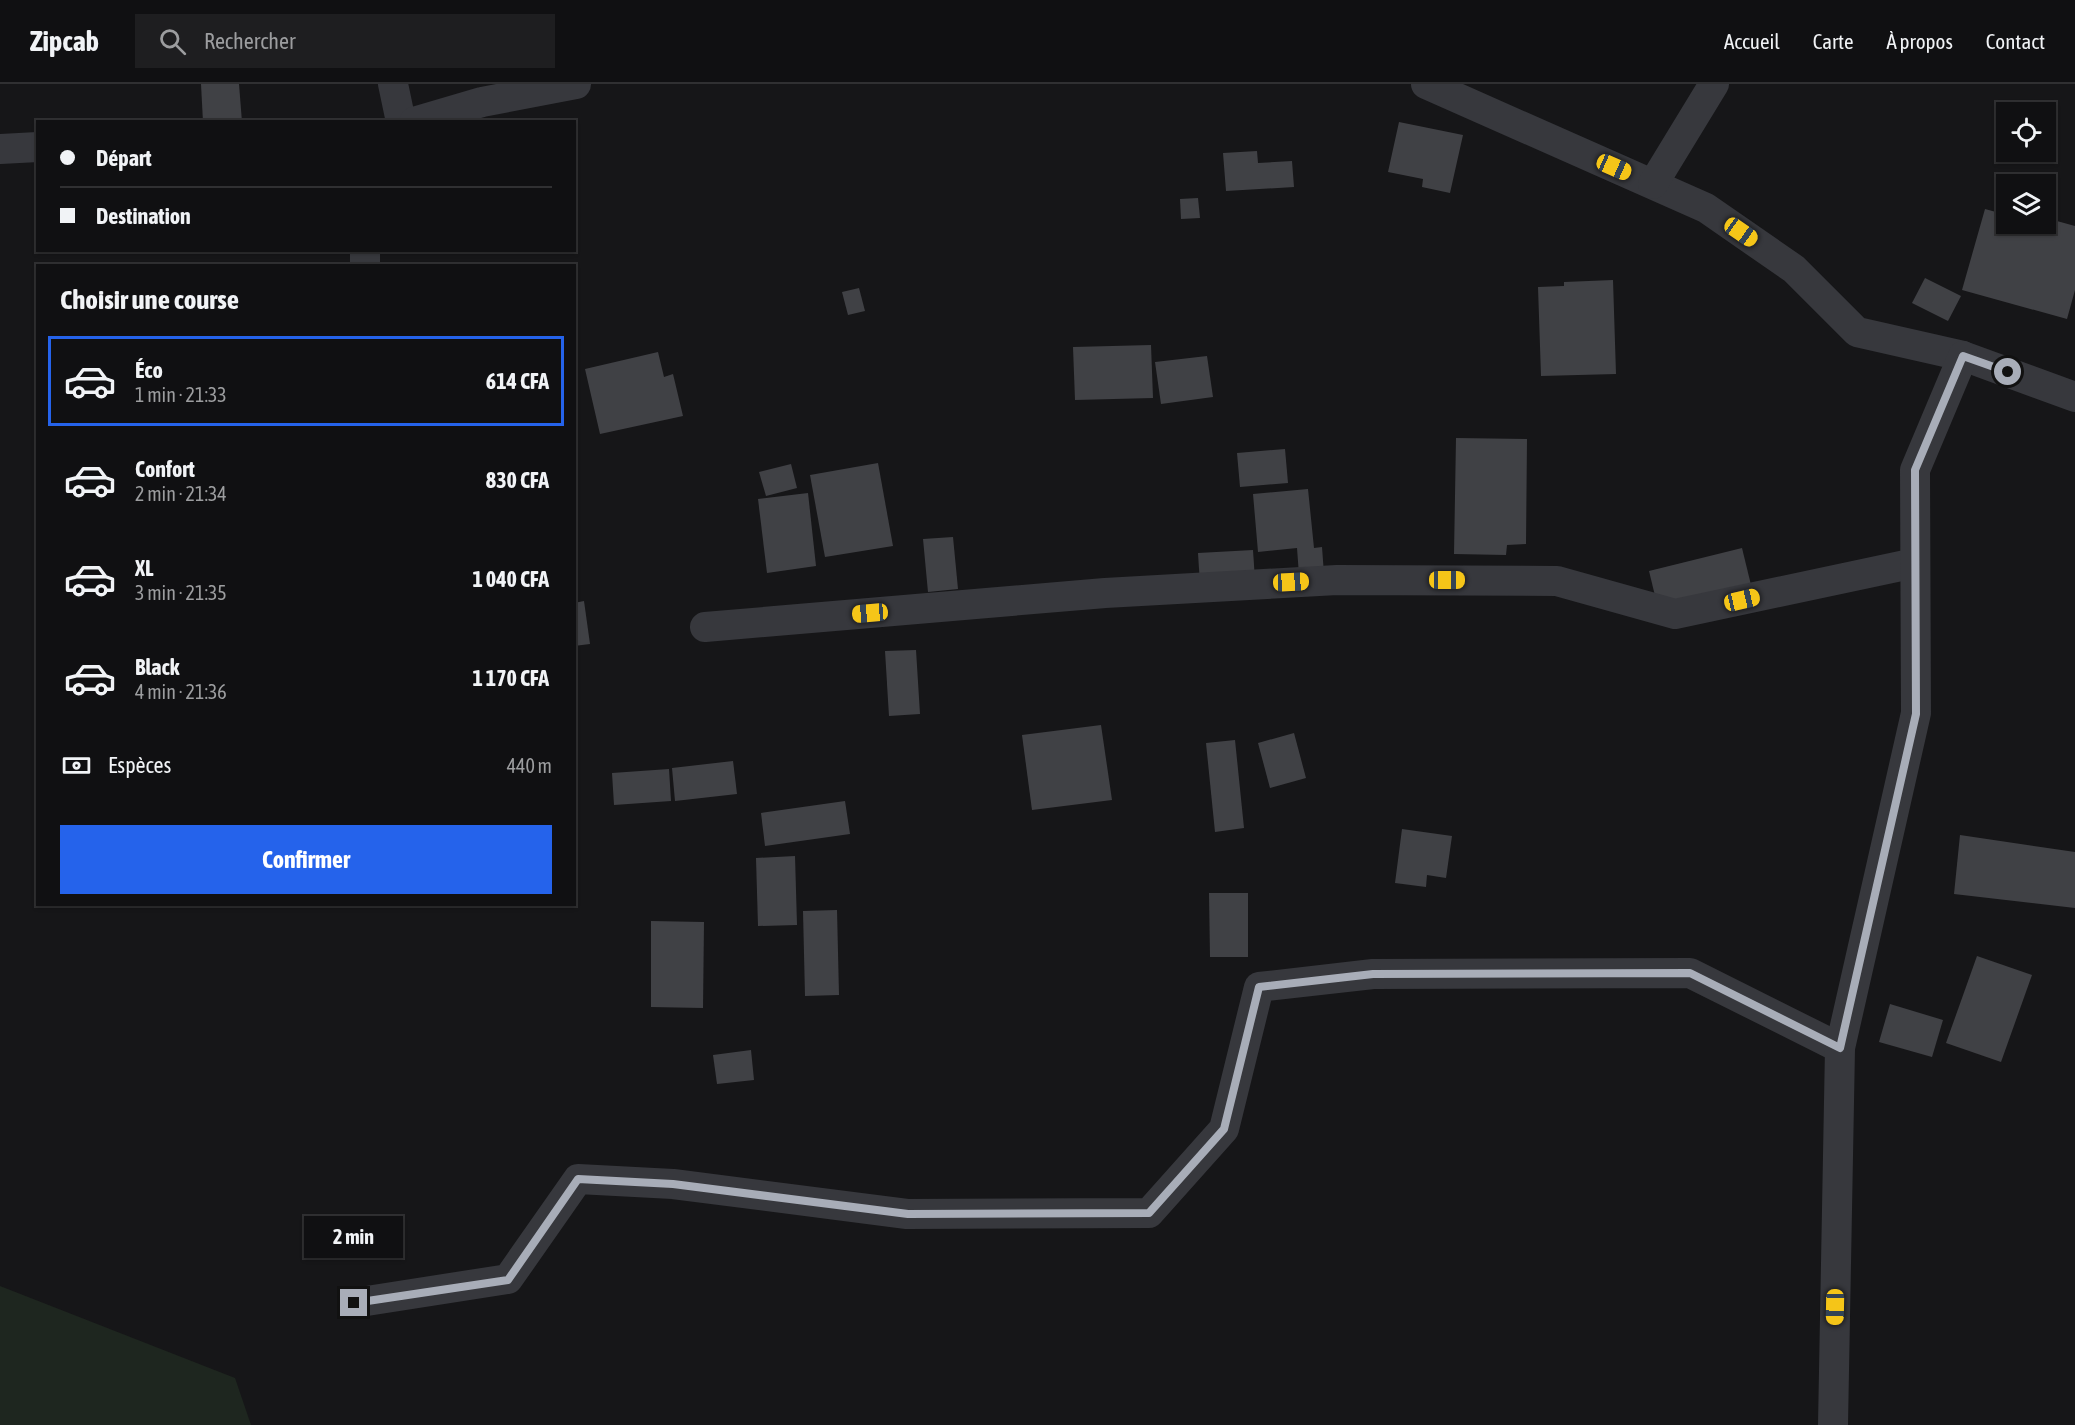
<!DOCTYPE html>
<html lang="fr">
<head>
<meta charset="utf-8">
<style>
  :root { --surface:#101012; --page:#1e1e20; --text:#f1f3f6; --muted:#9c9d9f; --line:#303032; --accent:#2563eb }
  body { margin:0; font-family:"Asap Condensed",sans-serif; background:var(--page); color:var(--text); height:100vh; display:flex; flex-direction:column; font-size:22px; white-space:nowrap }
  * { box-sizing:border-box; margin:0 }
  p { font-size:20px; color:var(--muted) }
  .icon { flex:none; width:33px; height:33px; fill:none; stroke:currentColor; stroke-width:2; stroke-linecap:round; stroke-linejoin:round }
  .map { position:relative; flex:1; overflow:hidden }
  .panel { position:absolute; left:36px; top:180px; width:540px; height:642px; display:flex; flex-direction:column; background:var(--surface); border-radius:0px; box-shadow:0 2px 4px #0004,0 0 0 2px var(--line) }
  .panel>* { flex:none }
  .banner { position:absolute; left:36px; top:36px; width:540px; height:132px; border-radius:0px; box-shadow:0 2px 4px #0004,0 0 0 2px var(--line); display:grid; align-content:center; height:132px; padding:0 24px; background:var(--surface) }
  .fabs { position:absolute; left:1996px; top:18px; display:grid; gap:12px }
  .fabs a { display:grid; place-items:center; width:60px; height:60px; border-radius:0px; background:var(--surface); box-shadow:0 2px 4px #0004,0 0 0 2px var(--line); font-size:30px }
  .end { position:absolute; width:27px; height:27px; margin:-14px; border:8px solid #a8adb8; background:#111; box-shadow:0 0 0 3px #111 }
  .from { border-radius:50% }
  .bubble { position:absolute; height:42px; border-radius:0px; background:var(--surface); box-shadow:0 2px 4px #0004,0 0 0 2px var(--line); font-size:20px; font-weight:700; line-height:42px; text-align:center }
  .car { position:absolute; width:18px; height:36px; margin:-18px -9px; border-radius:8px; box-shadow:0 0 4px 2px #0007; background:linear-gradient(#f5c518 24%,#345 0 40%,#f5c518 0 76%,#345 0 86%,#f5c518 0) }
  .banner b { display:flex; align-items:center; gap:21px; height:57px; font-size:22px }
  .banner b+b { border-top:2px solid var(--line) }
  .banner i { width:15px; height:15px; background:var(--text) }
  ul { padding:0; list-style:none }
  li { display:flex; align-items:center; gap:18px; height:90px; margin:0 12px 9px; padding:0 12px; border:3px solid transparent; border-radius:0px }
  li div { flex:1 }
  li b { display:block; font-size:22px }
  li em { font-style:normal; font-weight:700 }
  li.on { border-color:var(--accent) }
  li>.icon { width:54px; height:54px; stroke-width:1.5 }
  h2 { padding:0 24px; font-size:27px; line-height:72px }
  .pay { display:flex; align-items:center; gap:15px; height:66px; padding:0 24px; font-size:22px }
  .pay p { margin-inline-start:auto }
  .cta { display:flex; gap:12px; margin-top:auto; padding:12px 24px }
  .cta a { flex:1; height:69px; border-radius:0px; background:var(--accent); color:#fff; font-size:24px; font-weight:700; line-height:69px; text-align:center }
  header { display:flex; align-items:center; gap:36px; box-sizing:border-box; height:84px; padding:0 30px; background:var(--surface); border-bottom:2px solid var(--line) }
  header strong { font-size:28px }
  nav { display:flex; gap:33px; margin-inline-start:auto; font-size:21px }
  .search { width:420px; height:54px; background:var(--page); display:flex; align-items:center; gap:15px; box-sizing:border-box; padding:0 21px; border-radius:0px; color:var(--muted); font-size:22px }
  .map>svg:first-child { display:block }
</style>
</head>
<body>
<header>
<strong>Zipcab</strong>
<div class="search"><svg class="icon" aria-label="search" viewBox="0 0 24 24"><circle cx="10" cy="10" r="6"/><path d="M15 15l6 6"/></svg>Rechercher</div>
<nav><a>Accueil</a><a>Carte</a><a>À propos</a><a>Contact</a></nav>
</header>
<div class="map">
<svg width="2075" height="1341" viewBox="0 0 2075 1341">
  <rect width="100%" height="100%" fill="#161618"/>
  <!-- green -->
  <path fill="#1e261f" d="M0,1202L235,1294L251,1341H0Z"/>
  <!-- building -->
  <g fill="#404145">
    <path d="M201,0H239L242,38H203Z"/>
    <path d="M1399,38L1463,51L1450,109L1422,103L1423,95L1388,88Z"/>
    <path d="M1257,67L1258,79L1292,77L1294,103L1226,107L1223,69Z"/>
    <path d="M1198,114L1200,134L1181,135L1180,115Z"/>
    <path d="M1985,125L2007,131V140H2046V134L2075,142V206L2067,235L1962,206Z"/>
    <path d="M1925,194L1961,212L1948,237L1912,219Z"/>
    <path d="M1613,196L1616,290L1541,292L1538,203L1564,202V198Z"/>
    <path d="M859,204L865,227L848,231L842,208Z"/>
    <path d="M1151,261L1153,314L1075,316L1073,263Z"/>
    <path d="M658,268L664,293L673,290L683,332L600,350L585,285Z"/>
    <path d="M1207,272L1213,313L1161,320L1155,278Z"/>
    <path d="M1456,354L1527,355L1526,460L1507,461L1506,471L1454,470Z"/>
    <path d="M1285,365L1288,399L1240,403L1237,369Z"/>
    <path d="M878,379L893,462L825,473L810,391Z"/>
    <path d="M791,380L797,404L766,412L759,388Z"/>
    <path d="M1308,405L1314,464L1322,463L1324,490L1299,491L1297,464L1258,468L1253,410Z"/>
    <path d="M808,409L816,482L767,489L758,415Z"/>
    <path d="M953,453L958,505L928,508L923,455Z"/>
    <path d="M1742,464L1751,501L1658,524L1649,487Z"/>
    <path d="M1253,466L1255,496L1200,500L1198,469Z"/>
    <path d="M584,517L590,560L574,562V519Z"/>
    <path d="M916,566L920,630L889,632L885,567Z"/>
    <path d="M1101,641L1112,716L1032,726L1022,651Z"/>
    <path d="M1294,649L1306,694L1270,704L1258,659Z"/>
    <path d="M1235,656L1244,744L1215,748L1206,659Z"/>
    <path d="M733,677L737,710L675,717L672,684Z"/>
    <path d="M669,685L671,717L614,721L612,689Z"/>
    <path d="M845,717L850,750L765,762L761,729Z"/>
    <path d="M1402,745L1452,752L1446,794L1427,791L1426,803L1395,799Z"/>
    <path d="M1960,751L2075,768V824L1954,810Z"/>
    <path d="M795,772L797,841L758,842L756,774Z"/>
    <path d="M1209,809H1248V873H1210Z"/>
    <path d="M837,826L839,911L805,912L803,827Z"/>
    <path d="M651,837L704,838L703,924L651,923Z"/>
    <path d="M1977,872L2032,891L2001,978L1946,959Z"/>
    <path d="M1890,920L1943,936L1932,973L1879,958Z"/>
    <path d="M751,966L754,996L717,1000L713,971Z"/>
  </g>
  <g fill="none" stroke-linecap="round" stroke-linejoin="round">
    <!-- minor -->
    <g stroke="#37383d" stroke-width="30">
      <path d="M393,0L401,38"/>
      <path d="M1426,0L1706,124L1794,185L1857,248L1963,272L2075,313"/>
      <path d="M414,38L482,18L576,0"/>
      <path d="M0,65L38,63"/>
      <path d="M1653,100L1714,0"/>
      <path d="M365,166V182"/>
      <path d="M705,543L1105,509L1337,496L1557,497L1675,530L1915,479"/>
      <path d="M354,1219L508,1195L578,1095L673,1100L907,1130L1149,1129L1224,1045L1259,903L1373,890L1690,889L1840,964"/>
      <path d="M1833,1341L1840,964L1916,629L1915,386L1963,272"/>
    </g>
  </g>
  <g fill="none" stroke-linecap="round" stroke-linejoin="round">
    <!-- route -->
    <path stroke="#a8adb8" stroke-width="8" d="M354,1219L508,1196L578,1095L673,1100L908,1130L1149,1129L1224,1045L1259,903L1373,890L1690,889L1840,964L1916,630L1915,386L1963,272L2008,288"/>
  </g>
</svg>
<div class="fabs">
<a><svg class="icon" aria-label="locate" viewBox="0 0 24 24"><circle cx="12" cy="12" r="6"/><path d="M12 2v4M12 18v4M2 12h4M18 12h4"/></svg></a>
<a><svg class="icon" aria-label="layers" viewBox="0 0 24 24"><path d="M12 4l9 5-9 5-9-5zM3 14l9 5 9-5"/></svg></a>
</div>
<i class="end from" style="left:2008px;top:288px"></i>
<i class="end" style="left:354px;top:1219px"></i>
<div class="bubble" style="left:304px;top:1132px;width:99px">2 min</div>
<i class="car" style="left:1614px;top:83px;rotate:114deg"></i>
<i class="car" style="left:1741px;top:148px;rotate:125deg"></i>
<i class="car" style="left:1447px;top:496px;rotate:90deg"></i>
<i class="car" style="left:1291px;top:498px;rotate:87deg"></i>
<i class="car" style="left:1742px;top:516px;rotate:77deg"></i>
<i class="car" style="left:870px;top:529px;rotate:265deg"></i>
<i class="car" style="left:1835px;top:1223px;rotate:181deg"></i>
<div class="banner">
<b><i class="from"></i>Départ</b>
<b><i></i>Destination</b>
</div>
<section class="panel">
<h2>Choisir une course</h2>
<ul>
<li class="on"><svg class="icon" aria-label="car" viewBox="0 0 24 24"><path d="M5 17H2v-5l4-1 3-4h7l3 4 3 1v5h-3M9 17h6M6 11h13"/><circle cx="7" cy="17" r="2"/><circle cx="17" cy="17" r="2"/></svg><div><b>Éco</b><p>1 min · 21:33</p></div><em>614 CFA</em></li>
<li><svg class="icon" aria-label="car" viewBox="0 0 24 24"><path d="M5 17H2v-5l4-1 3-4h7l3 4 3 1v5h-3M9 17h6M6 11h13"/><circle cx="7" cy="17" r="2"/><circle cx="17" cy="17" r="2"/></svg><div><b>Confort</b><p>2 min · 21:34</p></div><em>830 CFA</em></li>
<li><svg class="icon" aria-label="car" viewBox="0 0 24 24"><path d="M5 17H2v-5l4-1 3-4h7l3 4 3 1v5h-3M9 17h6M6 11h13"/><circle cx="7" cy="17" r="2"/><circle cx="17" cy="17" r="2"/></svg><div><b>XL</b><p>3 min · 21:35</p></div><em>1 040 CFA</em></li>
<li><svg class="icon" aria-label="car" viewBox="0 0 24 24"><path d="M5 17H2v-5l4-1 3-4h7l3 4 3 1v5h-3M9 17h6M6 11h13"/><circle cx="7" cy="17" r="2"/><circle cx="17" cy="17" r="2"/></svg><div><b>Black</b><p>4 min · 21:36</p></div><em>1 170 CFA</em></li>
</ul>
<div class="pay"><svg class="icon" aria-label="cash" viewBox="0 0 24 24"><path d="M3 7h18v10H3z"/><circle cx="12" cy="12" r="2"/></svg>Espèces<p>440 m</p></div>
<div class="cta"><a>Confirmer</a></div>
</section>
</div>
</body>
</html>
